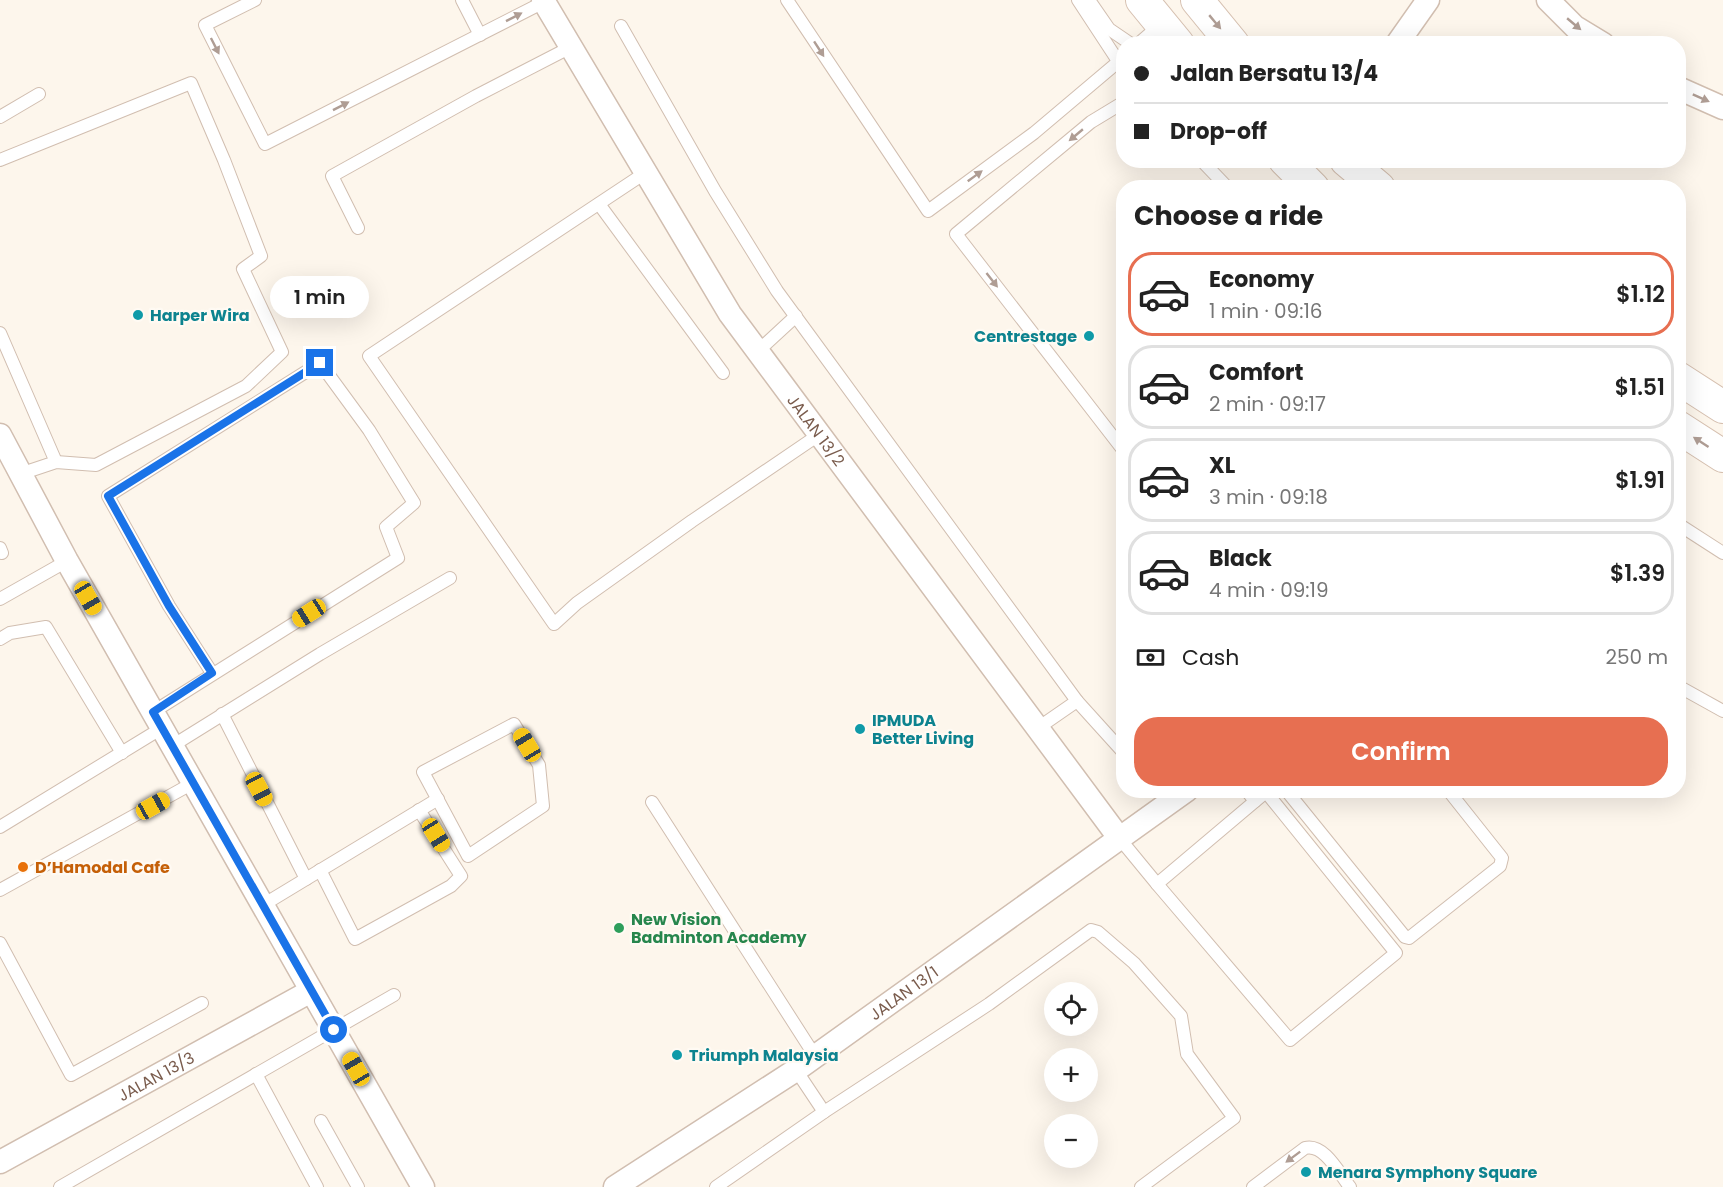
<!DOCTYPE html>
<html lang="en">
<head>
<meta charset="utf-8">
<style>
  :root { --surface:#fff; --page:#f6f6f6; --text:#222; --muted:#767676; --line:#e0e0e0; --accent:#e76f51 }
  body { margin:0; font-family:Poppins,sans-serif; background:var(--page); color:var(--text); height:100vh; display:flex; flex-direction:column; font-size:22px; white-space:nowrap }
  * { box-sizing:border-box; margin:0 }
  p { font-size:20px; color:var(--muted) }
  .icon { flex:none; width:33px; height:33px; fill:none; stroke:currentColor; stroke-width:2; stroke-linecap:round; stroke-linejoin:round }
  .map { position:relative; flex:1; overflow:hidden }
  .side { position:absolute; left:1116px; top:180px; width:570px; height:618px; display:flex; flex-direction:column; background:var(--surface); border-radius:24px; box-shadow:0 6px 24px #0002 }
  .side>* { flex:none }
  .banner { position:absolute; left:1116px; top:36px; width:570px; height:132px; border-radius:24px; box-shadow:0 6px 24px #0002; display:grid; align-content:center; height:132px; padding:0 18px; background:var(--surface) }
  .controls { position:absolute; left:1044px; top:982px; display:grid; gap:12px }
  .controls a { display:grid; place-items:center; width:54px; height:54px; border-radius:50%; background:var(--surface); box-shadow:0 6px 24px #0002; font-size:30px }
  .end { position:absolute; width:27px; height:27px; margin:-14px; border:8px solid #1a73e8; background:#fff; box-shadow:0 0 0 3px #fff }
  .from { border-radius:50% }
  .bubble { position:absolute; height:42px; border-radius:21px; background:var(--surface); box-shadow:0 6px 24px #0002; font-size:20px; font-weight:600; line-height:42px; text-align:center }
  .car { position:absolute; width:18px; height:36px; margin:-18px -9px; border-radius:8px; box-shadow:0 0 4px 2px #0007; background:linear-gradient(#f5c518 24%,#345 0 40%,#f5c518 0 76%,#345 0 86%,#f5c518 0) }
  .banner b { display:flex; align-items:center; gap:21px; height:57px; font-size:22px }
  .banner b+b { border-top:2px solid var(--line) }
  .banner i { width:15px; height:15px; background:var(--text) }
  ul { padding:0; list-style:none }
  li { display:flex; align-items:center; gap:18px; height:84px; margin:0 12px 9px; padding:0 6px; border:3px solid var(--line); border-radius:24px }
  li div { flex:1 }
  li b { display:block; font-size:22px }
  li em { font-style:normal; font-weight:600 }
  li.on { border-color:var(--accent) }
  li>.icon { width:54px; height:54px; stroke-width:1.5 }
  h2 { padding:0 18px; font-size:27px; line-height:72px }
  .pay { display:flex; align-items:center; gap:15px; height:66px; padding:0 18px; font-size:22px }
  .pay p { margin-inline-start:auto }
  .primary-button { display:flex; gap:12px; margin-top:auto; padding:12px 18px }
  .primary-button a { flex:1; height:69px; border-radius:24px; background:var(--accent); color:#fff; font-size:24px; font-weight:600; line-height:69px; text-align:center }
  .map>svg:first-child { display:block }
</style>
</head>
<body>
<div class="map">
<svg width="1723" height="1187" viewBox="0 0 1723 1187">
  <rect width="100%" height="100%" fill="#fdf6ec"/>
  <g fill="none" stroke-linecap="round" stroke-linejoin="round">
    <!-- lane casing -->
    <g stroke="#d1beb0" stroke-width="14">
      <g id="lane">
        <path d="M255,0L205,25L265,144L544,2"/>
        <path d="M462,0L480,35"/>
        <path d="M787,0L928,211L1034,133L1124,57"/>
        <path d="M1078,0L1118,61"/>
        <path d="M1089,0L1109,29L1131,44"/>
        <path d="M621,26L715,191L777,291L1077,701"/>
        <path d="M1138,44L1160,25"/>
        <path d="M1124,102L1091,122L956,234L1124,451"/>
        <path d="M0,117L39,94"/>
        <path d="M0,160L191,83L224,160L261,256L243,269L282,352L246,386L96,465L56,462L20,474"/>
        <path d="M1201,160L1228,188"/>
        <path d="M645,173L369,356L554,624L577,603L692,521L820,434"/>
        <path d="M599,204L723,373"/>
        <path d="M358,228L332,176L476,96L569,48"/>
        <path d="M0,333L56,462"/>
        <path d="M758,351L796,316"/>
        <path d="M1678,524L1723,553"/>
        <path d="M0,548L2,553"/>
        <path d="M0,599L67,561"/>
        <path d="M0,639L10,633L46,627L122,753"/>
        <path d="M1678,686L1723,711"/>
        <path d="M153,712L398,558L386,527L414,503L369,430L320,363L108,496L169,606L212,673"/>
        <path d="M222,714L306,879"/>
        <path d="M514,724L539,765L543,806L468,856L423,772Z"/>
        <path d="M1038,728L1077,701L1124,753"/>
        <path d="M172,746L320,654L450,578"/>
        <path d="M1246,790L1255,801"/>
        <path d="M1286,790L1405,937L1409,938L1500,866L1502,858L1448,790"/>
        <path d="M1266,792L1396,953L1290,1040L1157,884Z"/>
        <path d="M652,802L815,1056"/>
        <path d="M0,827L162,728"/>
        <path d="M1120,839L1157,884"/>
        <path d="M320,870L355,939L451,886L461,876L419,810"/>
        <path d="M0,890L193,783"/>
        <path d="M263,905L438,799"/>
        <path d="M0,943L71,1075L202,1003"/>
        <path d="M256,1074L317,1187"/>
        <path d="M824,1112L989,1004L1091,930L1098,932L1134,963L1181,1016L1187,1054L1234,1118L1141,1187"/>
        <path d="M321,1121L358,1187"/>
        <path d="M60,1187L394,995"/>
        <path d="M716,1187L824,1112L796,1070"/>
        <path d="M1253,1187L1305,1148C1324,1143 1339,1173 1350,1187"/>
      </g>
    </g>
    <!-- street casing -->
    <g stroke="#d1beb0" stroke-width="25">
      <g id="street">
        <path id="s1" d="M543,0L730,314L1120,839"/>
        <path d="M1548,0L1575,27L1603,44"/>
        <path d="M1397,44L1428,0"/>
        <path d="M1678,88L1723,108"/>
        <path d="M0,435L67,561L423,1187"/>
        <path id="s2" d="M0,1162L311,991"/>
        <path id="s3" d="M615,1187L796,1070L1187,790"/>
      </g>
    </g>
    <!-- secondary casing -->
    <g stroke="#d6c0b0" stroke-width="34">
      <g id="secondary">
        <path d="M1142,0L1178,44"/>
        <path d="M1197,0L1233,44"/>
        <path d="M1285,160L1313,188"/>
        <path d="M1346,160L1379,188"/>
        <path d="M1678,378L1723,407"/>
        <path d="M1678,427L1723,456"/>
      </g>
    </g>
    <!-- lane -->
    <use href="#lane" stroke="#fff" stroke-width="12"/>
    <!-- street -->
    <use href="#street" stroke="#fff" stroke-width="22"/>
    <!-- secondary -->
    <use href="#secondary" stroke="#fff" stroke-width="32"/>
  </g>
  <!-- one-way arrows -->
  <defs><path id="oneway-solid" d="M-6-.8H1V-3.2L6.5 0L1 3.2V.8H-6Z" transform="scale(1.5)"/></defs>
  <g fill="#af9d94">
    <use href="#oneway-solid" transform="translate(514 17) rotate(-27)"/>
    <use href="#oneway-solid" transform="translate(1215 22) rotate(50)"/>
    <use href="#oneway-solid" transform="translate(1574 24) rotate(40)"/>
    <use href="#oneway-solid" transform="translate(215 46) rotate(63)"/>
    <use href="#oneway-solid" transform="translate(819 49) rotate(57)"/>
    <use href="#oneway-solid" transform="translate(1701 98) rotate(24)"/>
    <use href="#oneway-solid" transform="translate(341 106) rotate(-27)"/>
    <use href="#oneway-solid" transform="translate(1076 135) rotate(140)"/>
    <use href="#oneway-solid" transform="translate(975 176) rotate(-36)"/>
    <use href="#oneway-solid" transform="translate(992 280) rotate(52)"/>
    <use href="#oneway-solid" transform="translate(1701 442) rotate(-147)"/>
    <use href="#oneway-solid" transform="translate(1293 1157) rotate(143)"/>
  </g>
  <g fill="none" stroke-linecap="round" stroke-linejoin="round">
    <!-- route -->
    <path stroke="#1a73e8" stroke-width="8" d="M320,363L108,496L169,606L212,673L153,712L334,1030"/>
  </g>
  <!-- markers -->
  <g fill="#0f9aa8" stroke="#fffaf3" stroke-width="2">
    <circle cx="138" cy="315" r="6"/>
    <circle cx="1089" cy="336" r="6"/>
    <circle cx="860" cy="729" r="6"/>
    <circle cx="677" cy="1055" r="6"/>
    <circle cx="1306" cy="1172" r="6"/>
  </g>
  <circle fill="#e8710a" stroke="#fffaf3" stroke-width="2" cx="23" cy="867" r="6"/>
  <circle fill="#2e9e5b" stroke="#fffaf3" stroke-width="2" cx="619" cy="928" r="6"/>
  <g text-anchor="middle" stroke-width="4.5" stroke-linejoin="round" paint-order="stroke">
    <!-- culture labels -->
    <g font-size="16" font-weight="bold" fill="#0d838f" stroke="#fffaf3" text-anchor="start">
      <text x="150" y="321">Harper Wira</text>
      <text x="1077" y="342" text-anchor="end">Centrestage</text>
      <text x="872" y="726">IPMUDA<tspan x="872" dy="18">Better Living</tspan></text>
      <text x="689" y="1061">Triumph Malaysia</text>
      <text x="1318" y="1178">Menara Symphony Square</text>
    </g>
    <!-- street labels -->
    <g font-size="16" fill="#7a5c4d" stroke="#fffaf3">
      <text dy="6" stroke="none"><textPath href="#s1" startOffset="510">JALAN 13/2</textPath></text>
      <text dy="6" stroke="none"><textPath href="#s3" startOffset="348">JALAN 13/1</textPath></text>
      <text dy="6" stroke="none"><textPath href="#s2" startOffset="178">JALAN 13/3</textPath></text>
    </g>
    <!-- food labels -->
    <g font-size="16" font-weight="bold" fill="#c56008" stroke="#fffaf3" text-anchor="start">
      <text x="35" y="873">D’Hamodal Cafe</text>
    </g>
    <!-- leisure labels -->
    <g font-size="16" font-weight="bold" fill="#27864d" stroke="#fffaf3" text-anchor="start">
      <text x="631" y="925">New Vision<tspan x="631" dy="18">Badminton Academy</tspan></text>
    </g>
  </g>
</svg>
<div class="controls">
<a><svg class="icon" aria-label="locate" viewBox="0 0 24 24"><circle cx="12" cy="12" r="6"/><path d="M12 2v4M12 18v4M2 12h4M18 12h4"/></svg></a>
<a>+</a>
<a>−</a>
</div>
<i class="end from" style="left:334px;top:1030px"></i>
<i class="end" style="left:320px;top:363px"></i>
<div class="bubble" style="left:270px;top:276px;width:99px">1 min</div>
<i class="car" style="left:88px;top:598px;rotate:150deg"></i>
<i class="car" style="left:309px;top:613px;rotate:238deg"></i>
<i class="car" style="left:527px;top:745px;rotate:329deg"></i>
<i class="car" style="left:259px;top:789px;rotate:152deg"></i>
<i class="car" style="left:153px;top:806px;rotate:61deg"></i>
<i class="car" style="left:436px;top:835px;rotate:148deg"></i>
<i class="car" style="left:356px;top:1069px;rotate:330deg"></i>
<div class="banner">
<b><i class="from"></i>Jalan Bersatu 13/4</b>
<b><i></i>Drop-off</b>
</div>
<section class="side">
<h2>Choose a ride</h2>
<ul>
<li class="on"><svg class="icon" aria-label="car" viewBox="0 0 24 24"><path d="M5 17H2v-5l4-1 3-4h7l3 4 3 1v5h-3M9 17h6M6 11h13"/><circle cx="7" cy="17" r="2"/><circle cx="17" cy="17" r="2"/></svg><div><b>Economy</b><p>1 min · 09:16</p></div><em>$1.12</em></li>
<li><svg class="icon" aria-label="car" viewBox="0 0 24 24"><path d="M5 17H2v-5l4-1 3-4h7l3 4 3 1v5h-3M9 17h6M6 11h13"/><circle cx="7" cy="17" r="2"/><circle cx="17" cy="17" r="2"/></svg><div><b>Comfort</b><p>2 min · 09:17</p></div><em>$1.51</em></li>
<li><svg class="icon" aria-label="car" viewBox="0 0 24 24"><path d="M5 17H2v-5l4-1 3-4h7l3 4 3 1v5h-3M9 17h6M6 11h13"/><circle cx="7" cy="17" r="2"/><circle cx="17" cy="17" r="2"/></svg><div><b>XL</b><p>3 min · 09:18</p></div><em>$1.91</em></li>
<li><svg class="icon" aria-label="car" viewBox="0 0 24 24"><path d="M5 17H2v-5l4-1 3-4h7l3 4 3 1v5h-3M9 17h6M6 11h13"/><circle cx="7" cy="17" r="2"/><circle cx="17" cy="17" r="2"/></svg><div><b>Black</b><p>4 min · 09:19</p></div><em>$1.39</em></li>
</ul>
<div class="pay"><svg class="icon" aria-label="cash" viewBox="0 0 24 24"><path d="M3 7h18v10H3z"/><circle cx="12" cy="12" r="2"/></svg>Cash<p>250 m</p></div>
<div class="primary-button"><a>Confirm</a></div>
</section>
</div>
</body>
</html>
